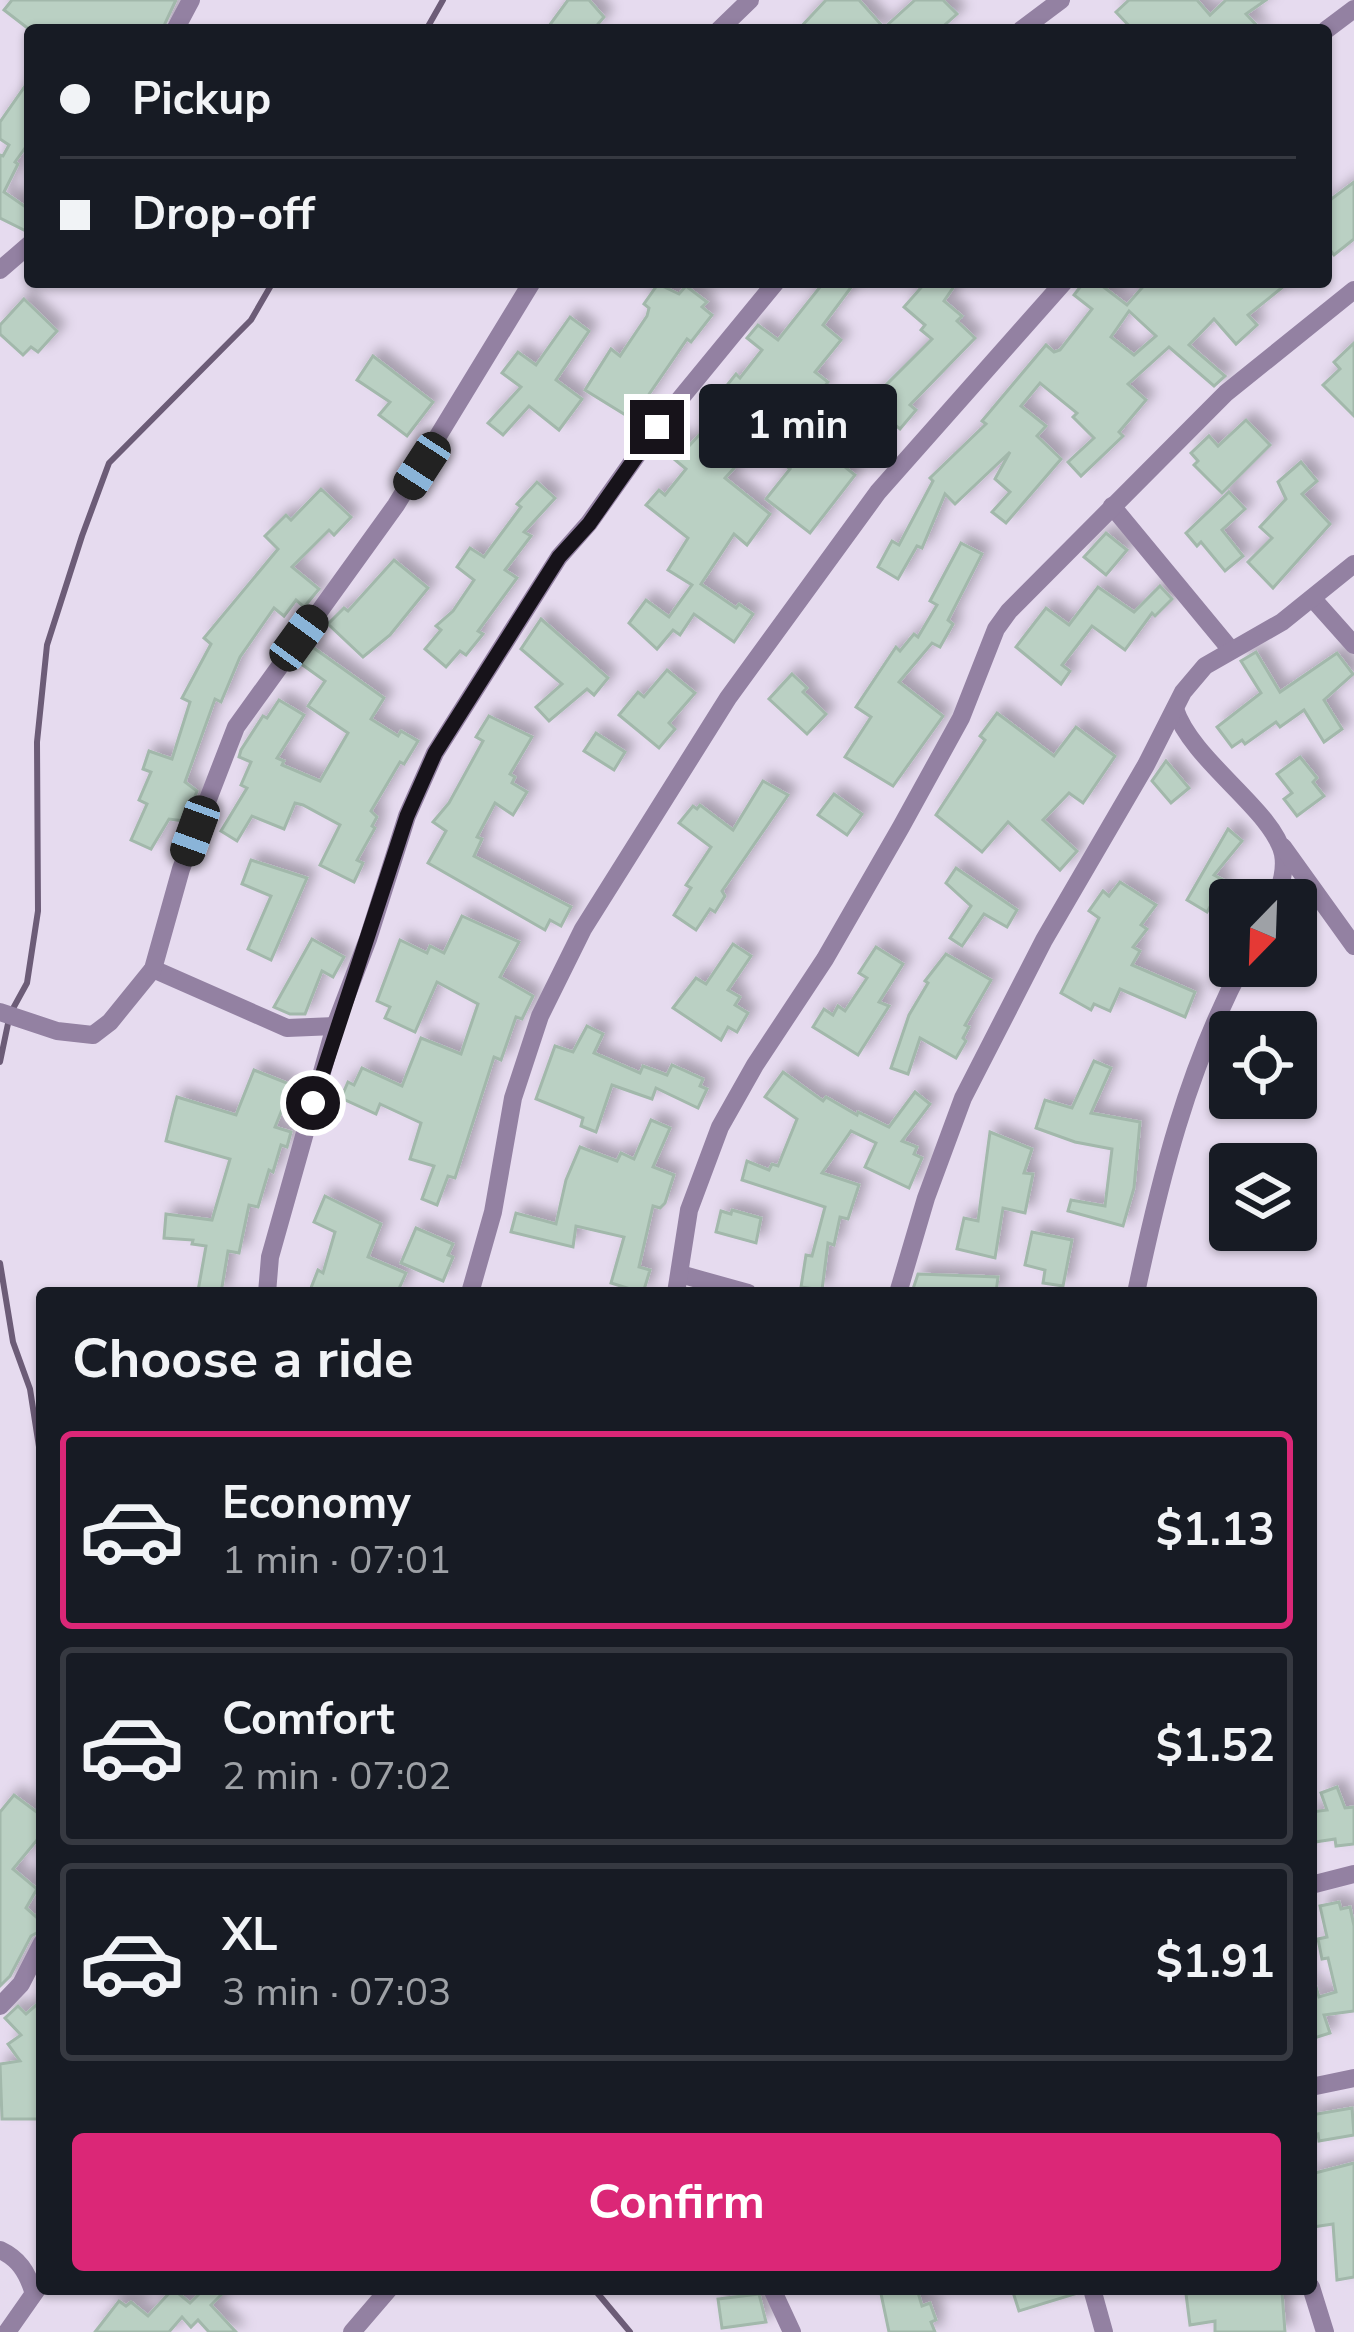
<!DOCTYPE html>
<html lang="en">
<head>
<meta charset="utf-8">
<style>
  :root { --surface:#171b24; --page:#242831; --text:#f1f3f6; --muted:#9ea1a6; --line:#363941; --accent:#db2777 }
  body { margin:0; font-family:"Nunito Sans",sans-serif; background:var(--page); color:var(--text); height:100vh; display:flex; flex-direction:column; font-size:45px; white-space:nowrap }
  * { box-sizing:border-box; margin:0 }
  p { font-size:39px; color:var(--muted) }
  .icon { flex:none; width:66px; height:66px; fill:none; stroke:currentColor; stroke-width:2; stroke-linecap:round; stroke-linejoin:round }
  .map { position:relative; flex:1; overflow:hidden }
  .side { position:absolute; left:36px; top:1287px; width:1281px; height:1008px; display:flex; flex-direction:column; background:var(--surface); border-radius:12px; box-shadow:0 3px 9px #0004 }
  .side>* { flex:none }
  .hud { position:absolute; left:24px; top:24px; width:1308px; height:264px; border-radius:12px; box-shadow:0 3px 9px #0004; display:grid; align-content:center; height:264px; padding:0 36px; background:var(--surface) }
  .needle { width:78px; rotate:203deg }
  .tools { position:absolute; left:1209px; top:879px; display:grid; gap:24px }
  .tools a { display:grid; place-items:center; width:108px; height:108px; border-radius:12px; background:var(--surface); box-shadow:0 3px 9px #0004; font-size:60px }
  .end { position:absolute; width:54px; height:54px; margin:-27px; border:15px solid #17131a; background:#fff; box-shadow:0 0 0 6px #fff }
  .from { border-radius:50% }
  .bubble { position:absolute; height:84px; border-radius:12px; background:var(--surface); box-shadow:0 3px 9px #0004; font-size:39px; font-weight:700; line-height:84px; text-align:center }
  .car { position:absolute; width:36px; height:72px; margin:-36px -18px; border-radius:15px; box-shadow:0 0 9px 3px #0007; background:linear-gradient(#222 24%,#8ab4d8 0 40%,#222 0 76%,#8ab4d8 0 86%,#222 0) }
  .hud b { display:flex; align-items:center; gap:42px; height:114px; font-size:45px }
  .hud b+b { border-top:3px solid var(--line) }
  .hud i { width:30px; height:30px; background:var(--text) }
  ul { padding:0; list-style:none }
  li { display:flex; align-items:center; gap:36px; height:198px; margin:0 24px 18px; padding:0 12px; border:6px solid var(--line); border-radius:12px }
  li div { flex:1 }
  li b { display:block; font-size:45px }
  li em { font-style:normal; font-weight:700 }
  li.active { border-color:var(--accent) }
  li>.icon { width:108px; height:108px; stroke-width:1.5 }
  h2 { padding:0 36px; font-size:54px; line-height:144px }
  .action { display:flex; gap:24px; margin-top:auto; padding:24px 36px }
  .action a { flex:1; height:138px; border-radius:12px; background:var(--accent); color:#fff; font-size:48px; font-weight:700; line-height:138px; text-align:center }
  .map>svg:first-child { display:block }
</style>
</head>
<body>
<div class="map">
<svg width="1354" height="2332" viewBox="0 0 1354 2332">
  <defs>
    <filter id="shadow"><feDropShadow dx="8" dy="-8" stdDeviation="6" flood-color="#0004"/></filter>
  </defs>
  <rect width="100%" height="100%" fill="#e6dbef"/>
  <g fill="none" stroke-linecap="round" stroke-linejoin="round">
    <!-- stream -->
    <g stroke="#6c5c77" stroke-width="6">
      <path d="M426,30L443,0"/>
      <path d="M0,1062L10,1014L27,983L38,911L37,742L47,645L82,536L109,463L251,320L273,282"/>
      <path d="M0,1263L13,1342L30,1389L42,1466"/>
      <path d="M594,2289L630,2332"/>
    </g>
  </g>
  <!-- building -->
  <g fill="#bad0c3" stroke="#a2b8ab" stroke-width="3" fill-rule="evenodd" filter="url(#shadow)">
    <path d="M12,0H176L162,30H30L4,10Z"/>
    <path d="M568,0H589L604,17L593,30H546Z"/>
    <path d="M826,0H859L884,28L915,0H943L957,14L939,30H798Z"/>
    <path d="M1129,0H1197L1210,15L1226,0H1266L1246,14L1261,30H1133L1116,12Z"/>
    <path d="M30,79V141L15,162L18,164L4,192L30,210V231H26L0,218V155L3,156L9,145L0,139V122Z"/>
    <path d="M1354,182V239L1334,255L1326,245V203Z"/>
    <path d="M824,282H855L823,325L841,340L815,372L828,382L818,395L813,391L793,418L817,435L813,441L855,475L810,533L766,499L790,469L757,443L725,478L770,514L747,545L734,534L701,584L736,608L739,604L753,614L734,642L694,614L680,635L673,630L657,649L629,623L646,600L669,617L692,585L668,570L688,538L646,505L659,490L665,495L686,469L661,448L673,433L689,446L734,397L724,389L736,374L740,378L762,350L747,338L758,325L778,340Z"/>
    <path d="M926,282H957L944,301L962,316L957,321L975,338L910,405L916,410L900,429L868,403L932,339L921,330L925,325L904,307Z"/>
    <path d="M1084,282H1097L1127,305L1147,282H1289L1248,315L1257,325L1236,344L1214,319L1189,345L1225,376L1214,386L1169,347L1128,384L1146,400L1119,432L1123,436L1081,476L1068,462L1094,438L1073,417L1077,413L1040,383L1021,406L1046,426L1037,436L1061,459L1006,523L992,512L1010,492L995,479L1010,452L955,504L945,494L922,548L917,546L898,579L878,567L892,541L899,545L933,481L930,478L986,424L982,421L1046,345L1054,352L1060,350L1092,309L1074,295ZM1129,311L1156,336L1134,355L1111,337Z"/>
    <path d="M658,284L679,294L686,286L707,302L702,307L712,315L691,342L687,339L632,419L585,390L611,349L620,356L647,316L649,308L644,304Z"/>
    <path d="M24,299L57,331L38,352L31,347L23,355L0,334V325Z"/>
    <path d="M570,317L589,331L556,380L582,399L559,430L529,406L503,435L488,423L521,387L502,373L518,352L536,365Z"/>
    <path d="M1354,343V416L1323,385L1340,369L1334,362Z"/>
    <path d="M373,356L433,402L407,436L379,415L390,402L357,380Z"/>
    <path d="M1246,420L1270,445L1222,493L1194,465L1198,461L1191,453L1209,436L1218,446Z"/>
    <path d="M1301,462L1317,481L1302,494L1330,524L1273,588L1248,562L1272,538L1260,527L1286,499L1278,482Z"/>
    <path d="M537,482L555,498L524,532L531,536L505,570L517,578L478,631L483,634L466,655L460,651L446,667L425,649L441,630L436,626L453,611L474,580L457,567L470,548L484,557L521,507L517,504Z"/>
    <path d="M321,489L351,517L334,535L329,530L292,567L319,589L304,607L296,600L284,616L274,608L240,657L221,702L215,699L185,782L197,791L185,821L169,819L151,849L131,840L147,804L139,800L151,772L143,769L149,751L172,759L190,702L182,698L211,644L204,638L278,549L265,536L286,515L291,520Z"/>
    <path d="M1229,492L1245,509L1222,530L1243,556L1225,571L1201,542L1197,546L1186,533Z"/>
    <path d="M1106,533L1127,550L1106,575L1084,557Z"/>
    <path d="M961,543L982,554L948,620L953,624L940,647L932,643L899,682L943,716L893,786L845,757L871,717L856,707L896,647L900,651L914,634L918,637L937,605L930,601Z"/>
    <path d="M394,560L428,588L390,635L363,657L328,624L344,608L348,611Z"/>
    <path d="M1160,586L1172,599L1155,616L1152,613L1125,650L1092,626L1062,665L1070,671L1061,684L1016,647L1046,608L1069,625L1098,587L1134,612Z"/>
    <path d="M541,619L608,678L594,695L587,689L549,721L536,707L562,684L521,649Z"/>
    <path d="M311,646L384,698L371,719L398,736L401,731L418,741L404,764L400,762L371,811L377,817L372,826L375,828L357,860L363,863L354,882L320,865L340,825L303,805L295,803L284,829L252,816L237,841L221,831L247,788L241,785L251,762L239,757L241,750L263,716L267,718L279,700L304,715L277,758L284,761L282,765L320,781L348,733L308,706L325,681L300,663Z"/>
    <path d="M1256,652L1280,692L1337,653L1353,674L1324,700L1342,729L1324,742L1304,710L1280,727L1276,722L1245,744L1242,740L1232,747L1217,727L1261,693L1241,661Z"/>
    <path d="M667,670L695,693L669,723L675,729L659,748L619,715L638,692L644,697Z"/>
    <path d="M792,674L807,688L803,692L826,714L807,734L769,699Z"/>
    <path d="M997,713L1054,756L1076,727L1115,756L1083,803L1069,793L1043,820L1077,851L1060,870L1008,822L982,852L936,815L985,740L980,736Z"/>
    <path d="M489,716L532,737L510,774L515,777L512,783L527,792L513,815L495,803L477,837L482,839L474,856L571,907L561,926L550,920L545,930L428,863L446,831L433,822L449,803L483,741L476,737Z"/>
    <path d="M596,733L625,752L614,770L584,751Z"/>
    <path d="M1300,757L1317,778L1313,782L1324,796L1297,816L1284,799L1292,793L1277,774Z"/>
    <path d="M1166,761L1189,788L1171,803L1152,781Z"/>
    <path d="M763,781L788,795L722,891L725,896L715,912L710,909L696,930L674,915L691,888L686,885L711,847L679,823L693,806L697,809L700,805L733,830Z"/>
    <path d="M834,794L862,814L847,835L818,815Z"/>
    <path d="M1228,829L1242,841L1214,875L1225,881L1207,912L1187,900Z"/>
    <path d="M251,860L307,878L271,960L248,949L271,896L242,884Z"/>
    <path d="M956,868L1017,910L1007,927L984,914L962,946L950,938L971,906L946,883Z"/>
    <path d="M1120,882L1156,905L1141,925L1147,929L1133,947L1140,951L1132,965L1195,992L1185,1017L1120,989L1110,1011L1094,1004L1091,1010L1061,993L1099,918L1089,911L1103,891L1109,896Z"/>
    <path d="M462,916L519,942L500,977L533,996L522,1019L516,1017L501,1060L494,1057L455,1178L448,1176L437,1205L422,1199L434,1166L410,1159L421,1123L380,1104L376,1114L341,1098L348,1082L354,1085L362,1068L402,1086L421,1038L461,1054L478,1004L437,982L415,1032L385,1018L390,1007L377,1001L400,940L427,953L430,946L444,953Z"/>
    <path d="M312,939L344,957L333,977L322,971L305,1014H290L274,1007Z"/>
    <path d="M733,944L751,956L728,990L740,997L735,1005L748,1013L737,1032L728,1027L721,1040L673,1008L696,978L706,984Z"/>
    <path d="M876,947L903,964L879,1002L889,1006L858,1055L813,1027L824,1009L833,1015L838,1006L845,1011L867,978L859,973Z"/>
    <path d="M946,954L991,980L965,1025L969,1027L963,1038L966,1041L956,1058L920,1038L908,1074L891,1068L909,1015L928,983L925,981Z"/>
    <path d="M587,1026L603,1034L594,1053L640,1073L643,1066L667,1075L672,1065L703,1079L700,1086L707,1089L698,1108L656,1088L652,1099L612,1085L596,1132L581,1126L583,1118L536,1099L555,1046L573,1052Z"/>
    <path d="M1094,1061L1111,1068L1091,1113L1140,1122L1134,1188L1123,1226L1068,1211L1071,1200L1105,1206L1112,1149L1075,1142L1036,1128L1045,1100L1072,1108Z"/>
    <path d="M254,1070L292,1085L275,1127L291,1132L287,1147L281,1145L273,1172L269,1170L258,1207L249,1205L239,1253L228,1251L221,1293L198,1291L206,1246L192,1244L193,1240L164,1238L166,1214L212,1220L230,1159L166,1141L173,1112L177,1097L236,1115Z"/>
    <path d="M783,1072L823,1101L826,1097L857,1115L858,1112L889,1127L915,1092L930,1104L902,1141L917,1147L914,1154L922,1158L909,1188L865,1167L876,1143L851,1131L822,1173L859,1185L848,1219L840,1217L834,1245L828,1243L822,1290L801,1287L806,1255L812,1256L825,1207L742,1180L747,1161L769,1170L772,1164L778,1166L797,1119L765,1097Z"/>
    <path d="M651,1120L670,1128L653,1167L674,1175L665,1203L660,1208L653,1206L639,1267L650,1270L643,1293L611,1283L624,1237L576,1226L573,1247L511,1232L516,1213L556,1224L566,1180L580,1147L617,1161L621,1153L634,1159Z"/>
    <path d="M990,1132L1032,1149L1024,1173L1033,1174L1025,1213L1003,1208L995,1258L957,1249L964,1218L978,1221Z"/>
    <path d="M325,1196L381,1224L368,1257L406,1273L397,1293H309L318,1270L323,1273L335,1232L314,1222Z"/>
    <path d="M732,1210L761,1218L756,1243L716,1232L721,1211L731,1214Z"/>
    <path d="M416,1228L453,1244L448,1255L453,1257L443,1281L401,1263Z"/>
    <path d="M1032,1232L1072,1240L1063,1286L1043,1283L1045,1270L1025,1265Z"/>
    <path d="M918,1274L998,1277L996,1293H938V1290L913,1289Z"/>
    <path d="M1337,1787L1345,1808L1354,1807V1844L1336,1846L1335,1839L1315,1842L1311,1812L1327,1810L1321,1793Z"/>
    <path d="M14,1795L42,1816V1834L13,1869L37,1889L26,1908L42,1922V1930L31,1936L10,1976L0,1986V1812Z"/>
    <path d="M1339,1902L1341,1909L1350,1907L1354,1926V2011L1324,2015L1330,2033L1311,2039V1984H1315L1319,1997L1336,1992L1328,1958L1322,1959L1318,1939L1327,1937L1320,1906Z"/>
    <path d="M42,2000L39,2119H2L0,2064L20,2061L8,2044L21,2035L5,2018L18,2006L26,2014Z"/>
    <path d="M1352,2108L1354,2135L1319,2141L1318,2134L1311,2136V2115Z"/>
    <path d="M1354,2163V2277L1337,2280L1333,2224L1313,2227L1311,2174Z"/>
    <path d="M173,2289L190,2303L204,2289H227L211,2305L236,2332H209L198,2320L191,2327L182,2317L169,2332H95L119,2301L126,2306L131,2302L148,2316Z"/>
    <path d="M880,2289H917L922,2306L930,2303L936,2320L931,2322L935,2332H889Z"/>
    <path d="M1012,2289H1078V2293L1019,2311Z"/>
    <path d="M1222,2289L1282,2292L1285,2332H1215V2321L1190,2325L1186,2294Z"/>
    <path d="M759,2294L766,2322L722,2328L718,2299Z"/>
  </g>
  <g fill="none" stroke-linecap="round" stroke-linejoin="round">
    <!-- minor -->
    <g stroke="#9381a2" stroke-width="18">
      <path d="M175,30L191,0"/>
      <path d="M719,30L750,0"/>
      <path d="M1021,30L1061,0"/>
      <path d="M1326,30L1354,9"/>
      <path d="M0,270L30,244"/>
      <path d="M1112,506L1231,650"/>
      <path d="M1313,599L1354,645"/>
      <path d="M1175,709C1192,761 1273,810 1283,854C1286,870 1281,886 1275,900"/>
      <path d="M1283,847L1354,946"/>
      <path d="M153,969L287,1028L335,1026"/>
      <path d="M0,1012L57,1031L93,1035L110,1022L153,969L181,869L236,727L396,505L532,282"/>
      <path d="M680,1274L748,1293"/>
      <path d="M267,1293L270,1257L335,1026L368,939L407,816L435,753L559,557L589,523L657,427L776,282"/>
      <path d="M470,1293L493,1212L513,1098L540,1016L583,929L728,698L878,492L1064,282"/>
      <path d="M676,1293L689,1210L720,1127L755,1065L825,959L901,827L961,718L996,629L1009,611L1226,393L1354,290"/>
      <path d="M898,1293L926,1198L963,1098L1044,940L1146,765L1183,692L1205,666L1282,622L1354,564"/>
      <path d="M1136,1293C1160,1179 1187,1070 1242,966"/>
      <path d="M1311,1885L1354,1874"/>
      <path d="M0,2006L21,1984L42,1943"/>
      <path d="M1311,2087L1354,2078"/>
      <path d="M0,2250C19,2259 27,2272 33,2291"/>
      <path d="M1311,2287L1325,2332"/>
      <path d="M772,2289L792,2332"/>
      <path d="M1092,2289L1104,2332"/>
      <path d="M7,2332L42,2282"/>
      <path d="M352,2332L389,2289"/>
    </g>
  </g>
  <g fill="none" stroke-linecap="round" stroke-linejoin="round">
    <!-- route -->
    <path stroke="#17131a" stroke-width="15" d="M313,1103L407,816L435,753L559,557L589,524L657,427"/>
  </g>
</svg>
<div class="tools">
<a><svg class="needle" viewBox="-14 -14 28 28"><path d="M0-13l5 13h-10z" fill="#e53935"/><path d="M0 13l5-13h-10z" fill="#9ea1a6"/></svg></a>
<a><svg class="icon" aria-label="locate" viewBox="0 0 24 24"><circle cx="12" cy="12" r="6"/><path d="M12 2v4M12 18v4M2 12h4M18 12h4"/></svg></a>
<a><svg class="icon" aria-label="layers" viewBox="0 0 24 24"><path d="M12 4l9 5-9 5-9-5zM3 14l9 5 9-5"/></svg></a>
</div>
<i class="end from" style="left:313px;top:1103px"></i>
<i class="end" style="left:657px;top:427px"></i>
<div class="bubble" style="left:699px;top:384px;width:198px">1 min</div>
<i class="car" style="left:422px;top:466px;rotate:213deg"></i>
<i class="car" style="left:299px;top:638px;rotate:36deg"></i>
<i class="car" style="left:195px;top:831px;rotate:200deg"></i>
<div class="hud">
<b><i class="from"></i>Pickup</b>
<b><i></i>Drop-off</b>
</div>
<section class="side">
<h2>Choose a ride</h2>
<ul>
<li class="active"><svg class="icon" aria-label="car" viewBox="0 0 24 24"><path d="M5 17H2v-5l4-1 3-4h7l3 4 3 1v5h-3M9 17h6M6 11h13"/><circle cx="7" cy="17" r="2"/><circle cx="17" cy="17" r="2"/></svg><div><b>Economy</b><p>1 min · 07:01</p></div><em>$1.13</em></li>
<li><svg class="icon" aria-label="car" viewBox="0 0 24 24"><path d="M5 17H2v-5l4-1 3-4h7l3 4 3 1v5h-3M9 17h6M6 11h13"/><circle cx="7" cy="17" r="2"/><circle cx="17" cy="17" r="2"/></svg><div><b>Comfort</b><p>2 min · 07:02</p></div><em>$1.52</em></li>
<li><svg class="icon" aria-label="car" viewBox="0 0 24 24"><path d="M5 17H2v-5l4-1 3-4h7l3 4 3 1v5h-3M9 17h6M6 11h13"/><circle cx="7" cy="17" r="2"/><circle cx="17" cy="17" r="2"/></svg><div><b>XL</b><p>3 min · 07:03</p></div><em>$1.91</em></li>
</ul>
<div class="action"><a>Confirm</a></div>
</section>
</div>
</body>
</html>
